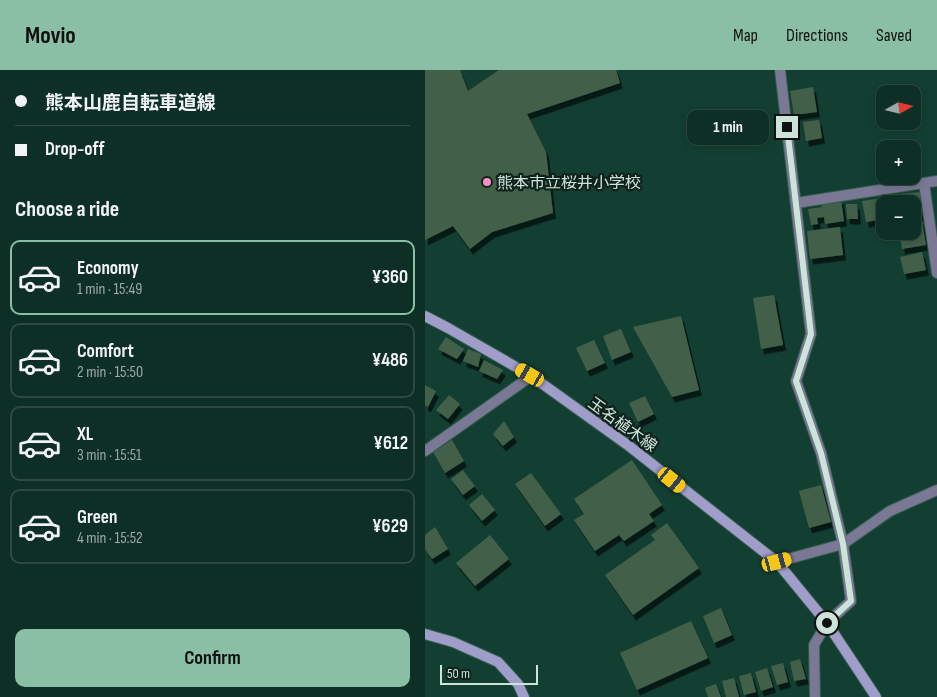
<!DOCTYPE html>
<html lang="en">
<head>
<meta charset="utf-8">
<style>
  :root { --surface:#0e2f25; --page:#1c3b32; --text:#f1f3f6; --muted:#9ba9a7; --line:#2e4a42; --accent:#8abfa5 }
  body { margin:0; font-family:"Sofia Sans Condensed","Noto Sans JP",sans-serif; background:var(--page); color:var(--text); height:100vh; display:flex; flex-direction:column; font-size:19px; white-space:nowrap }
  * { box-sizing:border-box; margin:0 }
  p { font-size:16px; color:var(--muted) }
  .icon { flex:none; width:28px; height:28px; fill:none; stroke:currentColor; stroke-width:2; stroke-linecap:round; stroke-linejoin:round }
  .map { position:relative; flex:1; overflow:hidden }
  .panel { display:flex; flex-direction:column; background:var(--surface); width:425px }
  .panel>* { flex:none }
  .banner { display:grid; align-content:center; height:110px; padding:0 15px; background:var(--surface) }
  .needle { width:32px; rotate:82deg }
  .controls { position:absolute; left:451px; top:15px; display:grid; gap:10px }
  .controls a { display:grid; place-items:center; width:45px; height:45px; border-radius:10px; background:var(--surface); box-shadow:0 2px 8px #0003,0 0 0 1px var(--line); font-size:25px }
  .scale { position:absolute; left:15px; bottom:12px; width:98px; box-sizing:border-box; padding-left:5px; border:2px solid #cce3da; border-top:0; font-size:14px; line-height:18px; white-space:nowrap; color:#cce3da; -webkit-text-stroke:4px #0f221b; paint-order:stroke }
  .end { position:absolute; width:22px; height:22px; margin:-11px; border:6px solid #cce3da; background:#111; box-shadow:0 0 0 2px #111 }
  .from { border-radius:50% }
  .bubble { position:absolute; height:35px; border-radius:10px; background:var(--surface); box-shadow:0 2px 8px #0003,0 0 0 1px var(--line); font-size:16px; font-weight:700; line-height:35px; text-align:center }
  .car { position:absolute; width:15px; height:30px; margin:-15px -8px; border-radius:6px; box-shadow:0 0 4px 1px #0007; background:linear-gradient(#f5c518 24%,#345 0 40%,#f5c518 0 76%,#345 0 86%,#f5c518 0) }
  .banner b { display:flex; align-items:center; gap:18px; height:48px; font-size:19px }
  .banner b+b { border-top:1px solid var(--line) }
  .banner i { width:12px; height:12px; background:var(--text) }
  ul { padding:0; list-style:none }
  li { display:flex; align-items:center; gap:15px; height:75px; margin:0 10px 8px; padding:0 5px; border:2px solid var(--line); border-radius:10px }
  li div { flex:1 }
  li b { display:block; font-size:19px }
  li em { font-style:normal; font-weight:700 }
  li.active { border-color:var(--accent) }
  li>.icon { width:45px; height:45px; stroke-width:1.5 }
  h2 { padding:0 15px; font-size:22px; line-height:60px }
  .action { display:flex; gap:10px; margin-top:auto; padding:10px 15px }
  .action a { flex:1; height:58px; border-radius:10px; background:var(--accent); color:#111; font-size:20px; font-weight:700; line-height:58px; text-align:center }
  header { display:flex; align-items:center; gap:30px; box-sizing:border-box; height:70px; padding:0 25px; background:var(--accent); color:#111 }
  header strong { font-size:24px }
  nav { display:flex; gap:28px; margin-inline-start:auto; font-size:18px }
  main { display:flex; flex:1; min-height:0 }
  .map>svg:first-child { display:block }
</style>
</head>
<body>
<header>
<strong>Movio</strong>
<nav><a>Map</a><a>Directions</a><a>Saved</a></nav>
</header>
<main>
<section class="panel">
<div class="banner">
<b><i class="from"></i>熊本山鹿自転車道線</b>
<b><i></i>Drop-off</b>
</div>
<h2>Choose a ride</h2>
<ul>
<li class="active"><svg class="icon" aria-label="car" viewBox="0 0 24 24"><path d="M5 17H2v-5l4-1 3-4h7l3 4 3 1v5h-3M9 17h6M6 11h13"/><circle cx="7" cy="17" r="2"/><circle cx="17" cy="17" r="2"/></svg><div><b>Economy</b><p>1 min · 15:49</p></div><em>¥360</em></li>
<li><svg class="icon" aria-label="car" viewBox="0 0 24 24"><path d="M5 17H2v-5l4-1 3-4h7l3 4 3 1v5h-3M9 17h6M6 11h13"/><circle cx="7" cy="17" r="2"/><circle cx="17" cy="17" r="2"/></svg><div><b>Comfort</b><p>2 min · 15:50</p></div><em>¥486</em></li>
<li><svg class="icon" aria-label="car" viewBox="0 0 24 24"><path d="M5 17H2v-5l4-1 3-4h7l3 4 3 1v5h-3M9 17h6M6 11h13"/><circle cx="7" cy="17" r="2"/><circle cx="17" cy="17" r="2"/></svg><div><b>XL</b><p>3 min · 15:51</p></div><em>¥612</em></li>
<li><svg class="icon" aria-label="car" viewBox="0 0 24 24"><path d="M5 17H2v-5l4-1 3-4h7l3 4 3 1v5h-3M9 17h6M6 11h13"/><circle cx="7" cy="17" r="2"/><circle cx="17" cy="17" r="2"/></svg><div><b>Green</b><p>4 min · 15:52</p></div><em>¥629</em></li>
</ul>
<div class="action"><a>Confirm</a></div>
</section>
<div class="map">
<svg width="512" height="627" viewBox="0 0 512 627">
  <defs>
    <filter id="shadow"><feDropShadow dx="3" dy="5.5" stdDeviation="0" flood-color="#0009"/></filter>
  </defs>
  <rect width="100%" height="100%" fill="#123f31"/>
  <!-- building -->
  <g fill="#436148" filter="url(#shadow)">
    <path d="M0,0H35L43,21L74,0H191L195,13L102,44L121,82L128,143L67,162L45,179L28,156L0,170Z"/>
    <path d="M388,17L392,42L369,45L365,21Z"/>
    <path d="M394,50L397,68L381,71L378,52Z"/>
    <path d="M495,122L497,145L488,146V134H475L474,124Z"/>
    <path d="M458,128L460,149L441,152L437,131Z"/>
    <path d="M416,129L419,151L400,154L399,147L392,148L393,154L386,155L383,139L397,137L396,132Z"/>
    <path d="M421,134H432L433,149H422Z"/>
    <path d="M497,151L501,175L477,179L474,161H488V153Z"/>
    <path d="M415,157L418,185L385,189L382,161Z"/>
    <path d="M497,182L501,200L479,204L475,187Z"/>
    <path d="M349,225L358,275L336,279L328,228Z"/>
    <path d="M256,246L274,320L247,327L208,257Z"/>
    <path d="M196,259L206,282L187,290L178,266Z"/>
    <path d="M21,267L39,279L32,289L13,279Z"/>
    <path d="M169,270L180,293L162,301L151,278Z"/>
    <path d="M43,279L56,284L53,297L38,291Z"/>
    <path d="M59,290L78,300L72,309L54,301Z"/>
    <path d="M0,315L11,321L3,337L0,335Z"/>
    <path d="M24,325L35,334L23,349L11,340Z"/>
    <path d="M220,326L229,344L213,352L204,333Z"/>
    <path d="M79,351L89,367L78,376L68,364Z"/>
    <path d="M27,370L39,391L20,403L8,382Z"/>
    <path d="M207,390L237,435L224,444L229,451L199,471L194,465L170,481L149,450L159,444L149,429Z"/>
    <path d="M38,400L50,416L38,425L26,409Z"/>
    <path d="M106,403L136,444L120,456L90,414Z"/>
    <path d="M396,415L406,452L384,458L374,421Z"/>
    <path d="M57,424L70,440L57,451L44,435Z"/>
    <path d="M242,453L274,498L208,545L180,505L230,470L226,465Z"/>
    <path d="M10,457L23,479L7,489L0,479V465Z"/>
    <path d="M65,465L84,489L50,516L31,493Z"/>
    <path d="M296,538L307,565L289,573L278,546Z"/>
    <path d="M266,551L283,588L212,620L195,583Z"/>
    <path d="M375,589L381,609L369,611L365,592Z"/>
    <path d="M358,593L363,612L352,615L346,596Z"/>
    <path d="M342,598L348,617L336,621L330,602Z"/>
    <path d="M326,603L331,622L319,625L314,606Z"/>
    <path d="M309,608L314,627H301L297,611Z"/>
    <path d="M291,614L296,627H283L280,618Z"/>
  </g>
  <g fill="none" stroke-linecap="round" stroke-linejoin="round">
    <!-- street casing -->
    <g stroke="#335d4f" stroke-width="12">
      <g id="street">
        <path d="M355,0L386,264L371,311L396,383L418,474L426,531L402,553L389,575L390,627"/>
        <path d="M499,113L512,203"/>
        <path d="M371,133L512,111"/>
        <path d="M0,381L102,309L105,305"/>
        <path d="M352,492L418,474L465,441L512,420"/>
      </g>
    </g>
    <!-- secondary casing -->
    <g stroke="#335d4f" stroke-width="12">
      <g id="secondary">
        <path d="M0,246L23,258L105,305L204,376L352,492L402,553L451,627"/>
        <path d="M0,564L28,572L73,592L93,614L99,627"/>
      </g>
    </g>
    <!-- street -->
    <use href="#street" stroke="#7b7895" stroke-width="10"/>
    <!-- secondary -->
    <use href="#secondary" stroke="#a19dcb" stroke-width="10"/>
  </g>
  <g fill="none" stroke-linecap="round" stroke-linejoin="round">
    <!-- route -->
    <path stroke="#cce3da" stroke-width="6" d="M362,57L386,264L371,311L396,383L418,474L426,531L402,553"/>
  </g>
  <!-- markers -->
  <circle fill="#fa8fc6" stroke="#0f221b" stroke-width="2" cx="62" cy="112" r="5"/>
  <g text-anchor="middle" stroke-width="4.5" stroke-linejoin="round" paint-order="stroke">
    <!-- poi labels -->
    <g font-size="16" fill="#cce3da" stroke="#0f221b" text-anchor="start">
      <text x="72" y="118">熊本市立桜井小学校</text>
    </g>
    <!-- street labels -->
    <g font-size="16" fill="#cce3da" stroke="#0f221b">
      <text transform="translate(198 354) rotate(36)" y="6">玉名植木線</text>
    </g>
  </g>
</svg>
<div class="controls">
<a><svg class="needle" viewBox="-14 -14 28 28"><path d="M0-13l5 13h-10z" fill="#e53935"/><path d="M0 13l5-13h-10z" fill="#9ba9a7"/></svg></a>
<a>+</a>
<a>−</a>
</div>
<div class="scale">50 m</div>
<i class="end from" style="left:402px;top:553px"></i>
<i class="end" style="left:362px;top:57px"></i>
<div class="bubble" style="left:262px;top:40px;width:82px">1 min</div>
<i class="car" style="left:105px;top:305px;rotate:300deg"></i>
<i class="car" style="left:247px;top:410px;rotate:129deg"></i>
<i class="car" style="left:352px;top:492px;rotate:75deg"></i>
</div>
</main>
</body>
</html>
